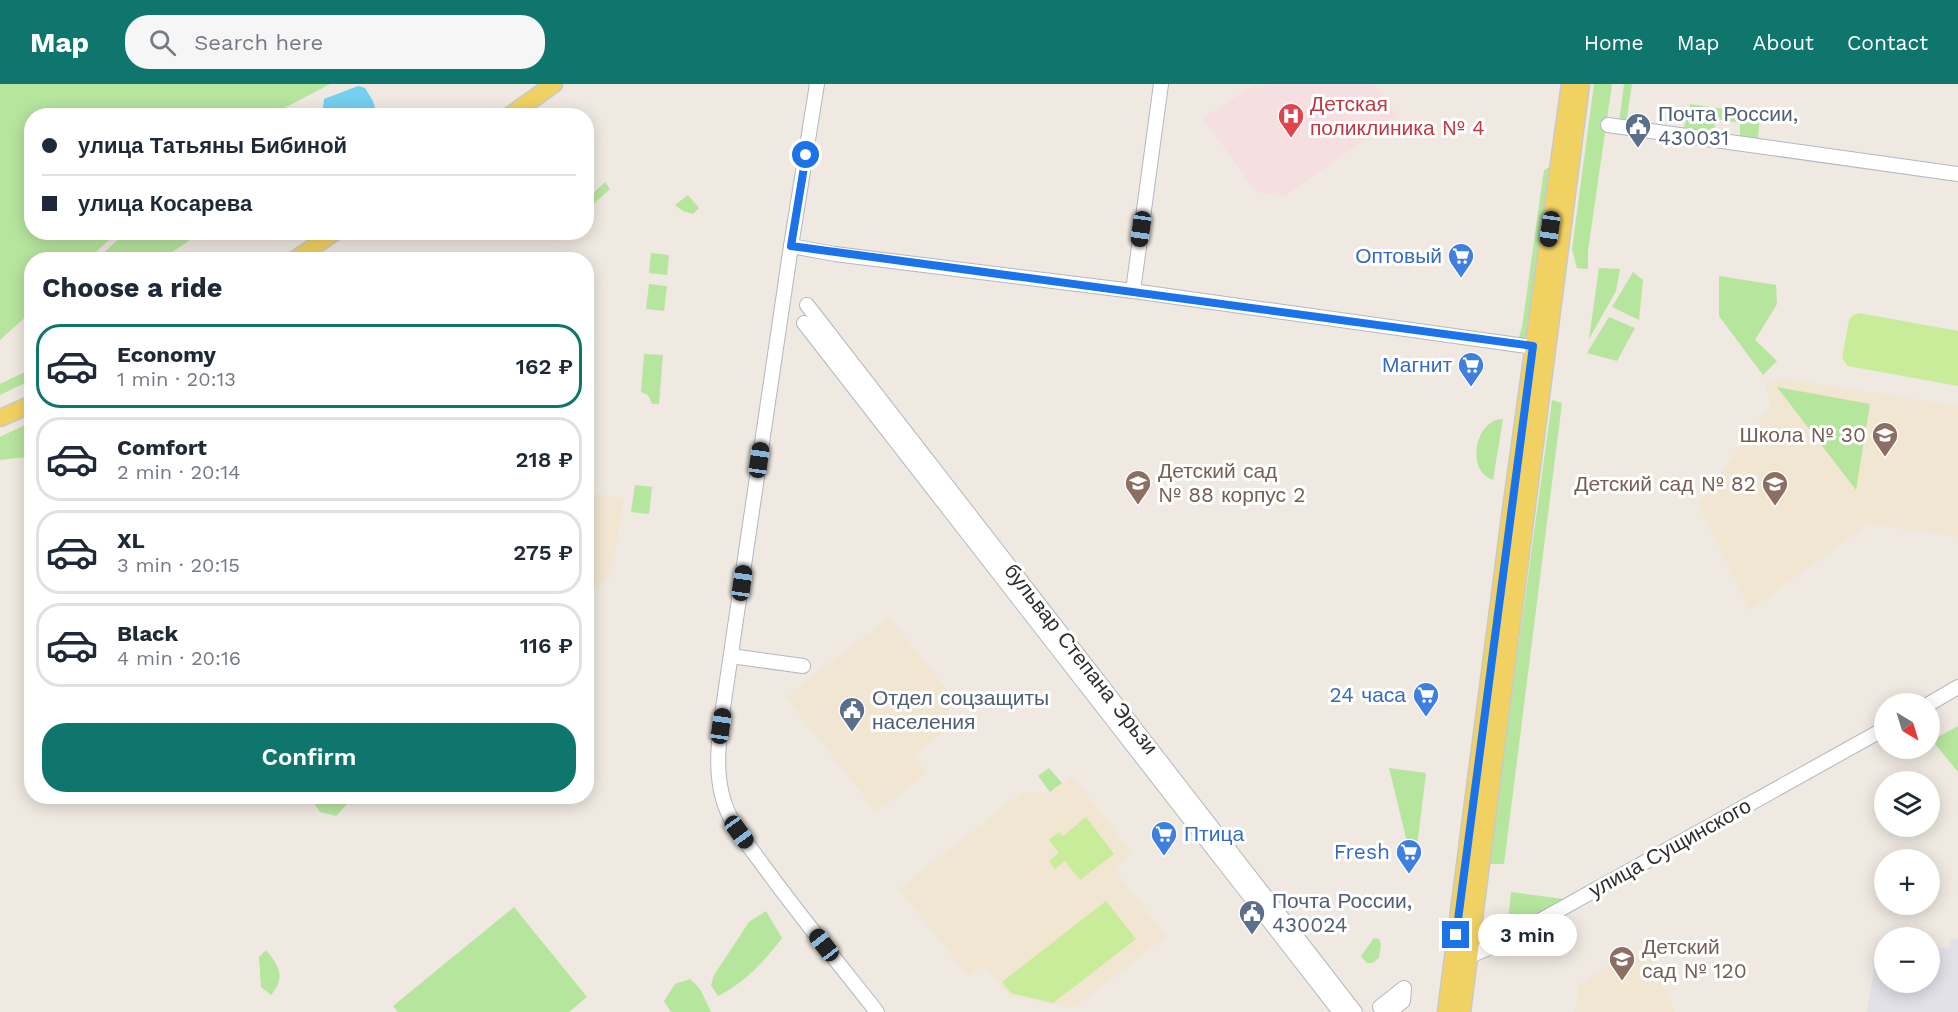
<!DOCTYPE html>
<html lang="en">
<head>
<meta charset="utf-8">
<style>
  :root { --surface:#fff; --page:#f6f6f7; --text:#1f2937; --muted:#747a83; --line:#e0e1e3; --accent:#0f766e }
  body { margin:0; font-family:"Work Sans",sans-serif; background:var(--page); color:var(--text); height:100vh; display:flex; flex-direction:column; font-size:22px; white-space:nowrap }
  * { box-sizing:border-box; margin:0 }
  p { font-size:20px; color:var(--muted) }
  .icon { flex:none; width:33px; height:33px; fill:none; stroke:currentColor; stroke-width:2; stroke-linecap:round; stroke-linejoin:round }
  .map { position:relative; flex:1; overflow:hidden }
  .drawer { position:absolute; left:24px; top:168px; width:570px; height:552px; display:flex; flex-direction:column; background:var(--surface); border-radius:24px; box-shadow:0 3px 15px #0003 }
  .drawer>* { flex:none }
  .hud { position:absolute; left:24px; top:24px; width:570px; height:132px; border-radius:24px; box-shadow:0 3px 15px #0003; display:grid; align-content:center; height:132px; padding:0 18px; background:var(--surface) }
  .needle { width:39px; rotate:142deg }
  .controls { position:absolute; left:1874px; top:609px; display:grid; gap:12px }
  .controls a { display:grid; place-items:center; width:66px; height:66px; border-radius:50%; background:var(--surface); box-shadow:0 3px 15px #0003; font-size:30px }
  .end { position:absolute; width:27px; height:27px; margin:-14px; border:8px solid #1a73e8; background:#fff; box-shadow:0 0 0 3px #fff }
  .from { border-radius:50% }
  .bubble { position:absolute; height:42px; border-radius:21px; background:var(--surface); box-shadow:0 3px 15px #0003; font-size:20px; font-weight:600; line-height:42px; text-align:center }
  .car { position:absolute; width:18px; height:36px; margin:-18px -9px; border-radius:8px; box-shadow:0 0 4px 2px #0007; background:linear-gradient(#222 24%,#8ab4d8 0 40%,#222 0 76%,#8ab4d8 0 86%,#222 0) }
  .hud b { display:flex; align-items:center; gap:21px; height:57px; font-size:22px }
  .hud b+b { border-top:2px solid var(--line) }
  .hud i { width:15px; height:15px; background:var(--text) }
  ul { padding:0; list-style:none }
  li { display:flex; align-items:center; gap:18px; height:84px; margin:0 12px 9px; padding:0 6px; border:3px solid var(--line); border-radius:24px }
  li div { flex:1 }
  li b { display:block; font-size:22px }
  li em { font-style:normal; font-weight:600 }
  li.selected { border-color:var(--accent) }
  li>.icon { width:54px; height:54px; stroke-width:1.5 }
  h2 { padding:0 18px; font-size:27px; line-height:72px }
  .cta { display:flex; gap:12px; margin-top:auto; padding:12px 18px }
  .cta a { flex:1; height:69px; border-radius:24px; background:var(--accent); color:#fff; font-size:24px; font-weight:600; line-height:69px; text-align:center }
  header { display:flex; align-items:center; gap:36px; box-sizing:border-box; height:84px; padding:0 30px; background:var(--accent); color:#fff }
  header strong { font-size:28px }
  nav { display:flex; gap:33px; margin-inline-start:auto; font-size:21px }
  .search { width:420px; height:54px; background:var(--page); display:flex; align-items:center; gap:15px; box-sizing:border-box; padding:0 21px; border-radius:24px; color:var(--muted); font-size:22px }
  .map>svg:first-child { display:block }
</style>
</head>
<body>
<header>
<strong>Map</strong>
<div class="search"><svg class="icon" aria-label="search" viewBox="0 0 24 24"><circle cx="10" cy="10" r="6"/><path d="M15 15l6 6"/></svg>Search here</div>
<nav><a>Home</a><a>Map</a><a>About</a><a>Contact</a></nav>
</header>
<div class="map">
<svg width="1958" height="928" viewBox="0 0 1958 928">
  <rect width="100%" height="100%" fill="#efe9e1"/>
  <!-- industrial -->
  <path fill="#e3e1e8" d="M1951,854L1958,855V928H1867L1879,858L1884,859V898H1929V863L1949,864Z"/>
  <!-- education -->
  <g fill="#f0e6d1">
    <path d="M1782,294L1958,322V453L1862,439L1863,444L1750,526L1698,420L1770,323L1765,299Z"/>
    <path d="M587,409L624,414L611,491L587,511Z"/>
    <path d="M889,533L957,619L946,628L955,639L913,672L926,689L877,728L786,613Z"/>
    <path d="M1072,692L1133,770L1114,785L1166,852L1074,924L1009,912L984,881L969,893L899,805L1022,708L1049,709Z"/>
    <path d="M1623,872L1652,876L1675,928H1575L1579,901Z"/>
  </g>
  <!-- medical -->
  <path fill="#f5dfe0" d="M1267,0H1374L1398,32L1285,112L1256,108L1203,34L1254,1L1262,4Z"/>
  <!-- green -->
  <g fill="#b6e59e">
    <path d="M0,0H330L271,31L32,32V148L117,149L88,175L32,176L31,228L0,256Z"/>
    <path d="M1594,0H1612L1588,167V185L1577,184L1572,165Z"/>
    <path d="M1624,0H1632L1626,40L1619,39Z"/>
    <path d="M1690,20L1760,30L1758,54L1740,52V39L1716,35L1713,49L1684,44Z"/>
    <path d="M1552,82L1528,250L1525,254L1518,256L1522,243L1544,86Z"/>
    <path d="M605,98L610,105L587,126V115Z"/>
    <path d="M688,111L699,124L693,130L683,127L675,121Z"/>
    <path d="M125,149V148L198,149L186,159L161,175H97Z"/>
    <path d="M651,169L669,171L667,191L649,189Z"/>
    <path d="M1599,184L1620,185L1616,207L1589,255Z"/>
    <path d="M1633,188L1643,196L1639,236L1612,223Z"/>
    <path d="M1719,192L1776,201L1777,220L1755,256L1777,277L1763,291L1719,232Z"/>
    <path d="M649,200L667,202L664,227L646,225Z"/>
    <path d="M1609,233L1635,244L1617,277L1587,269Z"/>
    <path d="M644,270L663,271L659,320H652L648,311L641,308Z"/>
    <path d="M31,285V296L0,311V300Z"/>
    <path d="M1777,303L1870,320L1856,406Z"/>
    <path d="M1552,316L1562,319L1504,780H1489Z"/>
    <path d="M1503,335L1493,396C1465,387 1475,335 1503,335Z"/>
    <path d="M31,338V378L27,373L0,376V353Z"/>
    <path d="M635,401L652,403L649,430L631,428Z"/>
    <path d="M1958,642V688L1935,660L1929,663V658Z"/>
    <path d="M1049,684L1062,699L1050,708L1038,692Z"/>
    <path d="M1389,684L1426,689L1416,771L1410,770Z"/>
    <path d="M310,713H349V718L336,732L320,728Z"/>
    <path d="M1511,808L1571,816L1506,852Z"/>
    <path d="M514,823L587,913L569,928H398L393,922Z"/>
    <path d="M766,827L782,854C765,877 744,899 718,912L711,901L714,891L749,838Z"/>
    <path d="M1374,854L1379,855L1381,860L1379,874L1372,879H1367L1361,872Z"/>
    <path d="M266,866C279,882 286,893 271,911L261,903L259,873Z"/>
    <path d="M690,895L700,905L711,928H671L664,917L675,900Z"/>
  </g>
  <!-- pitch -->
  <g fill="#c9ec9a">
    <path d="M1859,229L1958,247V302L1848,282L1842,274L1849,236L1853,231Z"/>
    <path d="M1086,733L1114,770L1080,796L1065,777L1055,785L1049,777L1059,769L1049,756L1059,748L1063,752Z"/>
    <path d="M1106,817L1136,855L1053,919L1011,909L1002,898Z"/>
  </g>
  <!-- water -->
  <path fill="#75cff0" d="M358,2L365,4L373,17L377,31H314L323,25L324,15Z"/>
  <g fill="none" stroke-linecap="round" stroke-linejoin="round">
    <!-- minor casing -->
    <g stroke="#b4b7c1" stroke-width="16">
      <g id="minor">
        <path d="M817,0L791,162L723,624C719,655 714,687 724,718C732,743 750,763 765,784C801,833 839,880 877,928"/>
        <path d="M1608,41L1958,90"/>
        <path d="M791,162L835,170L1133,207L1533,263"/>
        <path d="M1133,207L1161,0"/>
        <path d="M807,221L1355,928"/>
        <path d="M804,239L1340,928"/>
        <path d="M731,572L803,582"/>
        <path d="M1929,620L1958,603"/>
        <path d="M1470,872L1498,860L1884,645"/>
        <path d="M1384,928L1380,923L1404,904L1403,917L1389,928"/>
      </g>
    </g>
    <!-- major casing -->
    <g stroke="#c9c9c9" stroke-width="19">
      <g id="major">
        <path d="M509,32L554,0"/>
        <path d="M294,176L335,148"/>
        <path d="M0,334L32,320"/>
        <path d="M1446,928L1511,426L1570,0"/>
        <path d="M1462,928L1581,0"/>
      </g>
    </g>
    <!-- minor -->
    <use href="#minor" stroke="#fff" stroke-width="14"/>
    <!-- major -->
    <use href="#major" stroke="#f2d163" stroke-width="16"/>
  </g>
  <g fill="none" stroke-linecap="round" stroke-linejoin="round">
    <!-- route -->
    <path stroke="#1a73e8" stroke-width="8" d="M806,71L791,162L1533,262L1456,851"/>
  </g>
  <!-- icons -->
  <defs>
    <g id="hospital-pin" transform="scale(1.35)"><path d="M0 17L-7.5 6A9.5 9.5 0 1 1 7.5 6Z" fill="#e0444e" stroke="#fff"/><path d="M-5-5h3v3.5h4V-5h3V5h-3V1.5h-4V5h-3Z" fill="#fff"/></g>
    <g id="civic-pin" transform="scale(1.35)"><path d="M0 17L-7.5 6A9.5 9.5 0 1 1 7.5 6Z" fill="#5c6f8a" stroke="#fff"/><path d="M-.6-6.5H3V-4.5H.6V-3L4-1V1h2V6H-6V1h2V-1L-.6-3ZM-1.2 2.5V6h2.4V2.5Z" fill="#fff"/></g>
    <g id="supermarket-pin" transform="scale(1.35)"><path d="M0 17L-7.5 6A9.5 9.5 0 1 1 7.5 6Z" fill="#3f7fe0" stroke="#fff"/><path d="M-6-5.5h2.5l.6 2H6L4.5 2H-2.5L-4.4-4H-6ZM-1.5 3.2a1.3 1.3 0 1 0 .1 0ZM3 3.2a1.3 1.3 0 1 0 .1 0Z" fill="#fff"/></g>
    <g id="school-pin" transform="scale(1.35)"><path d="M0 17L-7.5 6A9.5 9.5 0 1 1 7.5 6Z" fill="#8d6e63" stroke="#fff"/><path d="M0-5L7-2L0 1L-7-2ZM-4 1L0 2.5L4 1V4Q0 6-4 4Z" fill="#fff"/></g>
  </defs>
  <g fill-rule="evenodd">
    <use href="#hospital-pin" x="1291" y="32"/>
    <use href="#civic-pin" x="1638" y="42"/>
    <use href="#supermarket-pin" x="1461" y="172"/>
    <use href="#supermarket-pin" x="1471" y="281"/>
    <use href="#school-pin" x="1885" y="351"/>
    <use href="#school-pin" x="1138" y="399"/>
    <use href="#school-pin" x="1775" y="400"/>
    <use href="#supermarket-pin" x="1426" y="611"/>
    <use href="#civic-pin" x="852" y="626"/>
    <use href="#supermarket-pin" x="1164" y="750"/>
    <use href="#supermarket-pin" x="1409" y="768"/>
    <use href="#civic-pin" x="1252" y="829"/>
    <use href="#school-pin" x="1622" y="875"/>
  </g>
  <g text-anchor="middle" stroke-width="6" stroke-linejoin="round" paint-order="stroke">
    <!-- health labels -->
    <g font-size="21" fill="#be3a42" stroke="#fff" text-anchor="start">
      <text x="1310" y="27">Детская<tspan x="1310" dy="24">поликлиника № 4</tspan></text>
    </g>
    <!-- service labels -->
    <g font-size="21" fill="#4e5e75" stroke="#fff" text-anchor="start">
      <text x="1658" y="37">Почта России,<tspan x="1658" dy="24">430031</tspan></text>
      <text x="872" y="621">Отдел соцзащиты<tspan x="872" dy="24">населения</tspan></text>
      <text x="1272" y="824">Почта России,<tspan x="1272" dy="24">430024</tspan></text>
    </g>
    <!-- shop labels -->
    <g font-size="21" fill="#366cbe" stroke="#fff" text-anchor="end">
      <text x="1442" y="179">Оптовый</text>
      <text x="1452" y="288">Магнит</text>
      <text x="1406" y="618">24 часа</text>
      <text x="1184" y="757" text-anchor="start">Птица</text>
      <text x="1390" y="775">Fresh</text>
    </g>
    <!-- education labels -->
    <g font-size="21" fill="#785e54" stroke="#fff" text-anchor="end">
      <text x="1866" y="358">Школа № 30</text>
      <text x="1158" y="394" text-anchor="start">Детский сад<tspan x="1158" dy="24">№ 88 корпус 2</tspan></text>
      <text x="1756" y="407">Детский сад № 82</text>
      <text x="1642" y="870" text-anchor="start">Детский<tspan x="1642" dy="24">сад № 120</tspan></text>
    </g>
    <!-- street labels -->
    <g font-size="21" fill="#2e2e2e" stroke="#fff">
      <text transform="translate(1081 575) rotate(52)" y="7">бульвар Степана Эрьзи</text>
      <text transform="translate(1670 764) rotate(-29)" y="7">улица Сущинского</text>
    </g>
  </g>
</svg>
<div class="controls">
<a><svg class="needle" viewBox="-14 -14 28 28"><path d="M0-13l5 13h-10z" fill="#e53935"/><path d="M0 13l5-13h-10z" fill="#747a83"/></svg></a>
<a><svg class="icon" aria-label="layers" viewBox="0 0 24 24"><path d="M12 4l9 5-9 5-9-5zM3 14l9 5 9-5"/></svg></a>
<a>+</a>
<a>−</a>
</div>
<i class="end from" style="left:806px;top:71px"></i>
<i class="end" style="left:1456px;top:851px"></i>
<div class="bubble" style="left:1478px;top:830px;width:99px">3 min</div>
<i class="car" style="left:1141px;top:145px;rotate:188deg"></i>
<i class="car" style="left:1550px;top:145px;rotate:188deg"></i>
<i class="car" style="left:759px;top:376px;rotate:8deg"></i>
<i class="car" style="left:742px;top:499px;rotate:8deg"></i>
<i class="car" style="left:721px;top:642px;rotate:8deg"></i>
<i class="car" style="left:739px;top:748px;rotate:144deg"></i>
<i class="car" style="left:824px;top:861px;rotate:322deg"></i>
<div class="hud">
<b><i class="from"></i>улица Татьяны Бибиной</b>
<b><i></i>улица Косарева</b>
</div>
<section class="drawer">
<h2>Choose a ride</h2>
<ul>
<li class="selected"><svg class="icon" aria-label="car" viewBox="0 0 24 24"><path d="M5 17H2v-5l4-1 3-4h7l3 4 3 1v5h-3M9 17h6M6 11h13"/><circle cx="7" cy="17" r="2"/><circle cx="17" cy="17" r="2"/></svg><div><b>Economy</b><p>1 min · 20:13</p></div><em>162 ₽</em></li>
<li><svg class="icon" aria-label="car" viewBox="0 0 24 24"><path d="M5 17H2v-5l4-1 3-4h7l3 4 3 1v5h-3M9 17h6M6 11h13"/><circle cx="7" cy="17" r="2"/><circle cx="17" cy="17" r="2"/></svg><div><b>Comfort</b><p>2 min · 20:14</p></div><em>218 ₽</em></li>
<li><svg class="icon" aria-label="car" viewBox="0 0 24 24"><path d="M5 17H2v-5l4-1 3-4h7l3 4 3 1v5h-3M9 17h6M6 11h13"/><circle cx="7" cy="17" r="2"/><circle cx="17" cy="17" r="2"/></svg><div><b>XL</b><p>3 min · 20:15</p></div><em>275 ₽</em></li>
<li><svg class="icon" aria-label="car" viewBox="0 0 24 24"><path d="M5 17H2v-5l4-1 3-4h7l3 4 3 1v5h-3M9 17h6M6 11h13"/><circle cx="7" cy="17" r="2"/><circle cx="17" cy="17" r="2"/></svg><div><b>Black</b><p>4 min · 20:16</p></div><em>116 ₽</em></li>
</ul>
<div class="cta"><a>Confirm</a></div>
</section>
</div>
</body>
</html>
